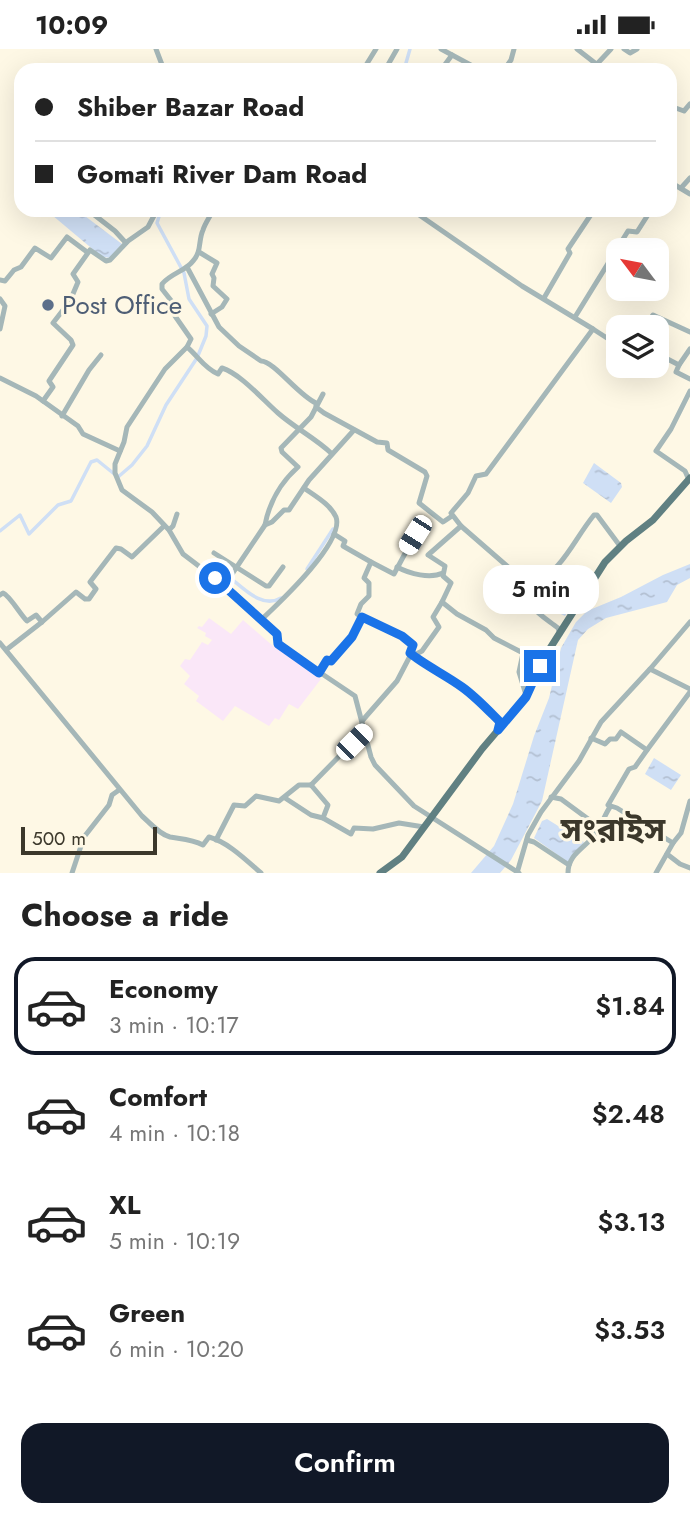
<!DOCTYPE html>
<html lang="en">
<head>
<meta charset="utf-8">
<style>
  :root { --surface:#fff; --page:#f6f6f6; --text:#222; --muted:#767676; --line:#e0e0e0; --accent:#111827 }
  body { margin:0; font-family:Jost,"Noto Sans Bengali",sans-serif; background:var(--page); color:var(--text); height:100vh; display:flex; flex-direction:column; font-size:26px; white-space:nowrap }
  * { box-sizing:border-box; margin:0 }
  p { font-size:23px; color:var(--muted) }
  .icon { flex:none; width:38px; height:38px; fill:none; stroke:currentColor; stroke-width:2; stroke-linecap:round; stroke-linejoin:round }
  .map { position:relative; height:824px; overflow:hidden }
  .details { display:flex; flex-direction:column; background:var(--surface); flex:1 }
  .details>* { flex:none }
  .hud { position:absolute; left:14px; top:14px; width:663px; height:154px; border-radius:21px; box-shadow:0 7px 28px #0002; display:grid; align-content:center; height:154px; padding:0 21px; background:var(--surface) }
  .needle { width:46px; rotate:302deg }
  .buttons { position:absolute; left:606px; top:189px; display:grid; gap:14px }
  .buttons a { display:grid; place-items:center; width:63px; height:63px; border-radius:14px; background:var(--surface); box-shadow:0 7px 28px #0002; font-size:35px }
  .scale { position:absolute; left:21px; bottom:18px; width:136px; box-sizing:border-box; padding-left:7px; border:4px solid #3c382b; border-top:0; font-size:19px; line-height:24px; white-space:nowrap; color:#3c382b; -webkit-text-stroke:5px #fef8e5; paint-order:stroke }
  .end { position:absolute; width:32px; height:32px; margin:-16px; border:9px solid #1a73e8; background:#fff; box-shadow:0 0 0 4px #fff }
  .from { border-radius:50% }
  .bubble { position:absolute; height:49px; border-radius:21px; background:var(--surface); box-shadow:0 7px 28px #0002; font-size:23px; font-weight:600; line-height:49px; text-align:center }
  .car { position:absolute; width:21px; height:42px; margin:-21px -10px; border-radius:9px; box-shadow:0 0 5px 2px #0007; background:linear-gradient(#fff 24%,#345 0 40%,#fff 0 76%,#345 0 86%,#fff 0) }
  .hud b { display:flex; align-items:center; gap:24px; height:66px; font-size:26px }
  .hud b+b { border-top:2px solid var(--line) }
  .hud i { width:18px; height:18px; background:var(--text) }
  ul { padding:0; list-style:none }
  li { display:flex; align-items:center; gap:21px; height:98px; margin:0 14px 10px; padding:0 7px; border:4px solid transparent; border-radius:21px }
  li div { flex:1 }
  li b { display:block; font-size:26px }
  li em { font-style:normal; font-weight:600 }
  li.active { border-color:var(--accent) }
  li>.icon { width:63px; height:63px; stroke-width:1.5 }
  h2 { padding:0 21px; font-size:32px; line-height:84px }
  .cta { display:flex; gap:14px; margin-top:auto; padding:14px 21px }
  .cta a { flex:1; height:80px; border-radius:21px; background:var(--accent); color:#fff; font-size:28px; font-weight:600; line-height:80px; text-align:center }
  .status { display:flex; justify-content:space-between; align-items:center; height:49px; padding:0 35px; background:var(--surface); direction:ltr }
  .status svg { height:19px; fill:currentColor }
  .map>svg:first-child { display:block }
</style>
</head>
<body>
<div class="status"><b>10:09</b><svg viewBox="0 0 49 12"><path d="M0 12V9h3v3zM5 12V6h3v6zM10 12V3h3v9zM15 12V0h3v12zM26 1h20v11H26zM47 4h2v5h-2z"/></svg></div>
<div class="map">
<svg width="690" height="824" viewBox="0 0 690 824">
  <defs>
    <pattern id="water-ripples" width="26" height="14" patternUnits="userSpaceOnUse" patternTransform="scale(1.75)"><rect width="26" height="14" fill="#cfdff5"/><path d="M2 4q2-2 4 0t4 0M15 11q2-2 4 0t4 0" fill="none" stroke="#b3c0d2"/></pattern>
  </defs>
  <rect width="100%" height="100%" fill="#fef8e5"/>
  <!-- industrial -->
  <path fill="#fae7f8" d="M209,569L231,585L243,571L273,597L321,630L298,660L289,655L279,671L275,669L269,677L235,657L223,672L196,652L199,647L184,635L190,627L180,617L185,610L190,611L202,593L208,596L212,591L205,587L206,584L197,579L199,577L202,578Z"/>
  <!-- water -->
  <g fill="url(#water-ripples)">
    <path d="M46,161H77L122,195L111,209L102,208Z"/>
    <path d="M594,414L621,434L622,438L611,454L583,434Z"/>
    <path d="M690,515V529L677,536L667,553L606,569L588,580L578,591L542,752L511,811L500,824H471L494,797L513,755L534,687L549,649L561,599L576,573L587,562L621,548L663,526Z"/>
    <path d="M567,527L578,536L579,543L565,567L550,560L552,554L546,551L549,544L552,545L553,549L562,540V535L555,545L551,542L554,538L562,535L560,533Z"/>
    <path d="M654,709L681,726L671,741L645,725Z"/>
    <path d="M547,770L584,793L569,814L534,789L542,772Z"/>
  </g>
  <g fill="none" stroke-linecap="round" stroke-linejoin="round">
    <!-- canal -->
    <g stroke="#cfdff5" stroke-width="3.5">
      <path d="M404,21L410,0"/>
      <path d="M0,482L20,466L29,485L58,456L71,452L91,413L97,411L118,428L132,416L147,397L166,356L197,309L206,287L207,277L189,250L184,224L157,174L161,161"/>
      <path d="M307,520L333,480"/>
      <path d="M234,532C247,543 264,559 281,549"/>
    </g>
    <!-- minor -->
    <g stroke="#a5b7b8" stroke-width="5">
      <path d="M156,0L164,21"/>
      <path d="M441,0L480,21"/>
      <path d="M577,0L604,21"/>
      <path d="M624,0L630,4L637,0"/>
      <path d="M597,15L611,0"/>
      <path d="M508,16L515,17L516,21"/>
      <path d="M363,21L376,0"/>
      <path d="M385,21L397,0"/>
      <path d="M441,21L452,6"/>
      <path d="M504,21L511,11L514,0"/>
      <path d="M670,57L684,62L690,55"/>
      <path d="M670,133L690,145"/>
      <path d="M681,139L690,129"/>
      <path d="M88,161L115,182L126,194"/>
      <path d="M213,161C210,168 205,174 203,181C198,192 202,202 193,212C186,222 171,224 162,235V240L177,259L175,267L191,290L187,298C198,307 204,319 218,325L222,319C241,325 263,351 278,364C295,379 315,389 331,404"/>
      <path d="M412,161L522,237L593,280L486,425L476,427L468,444L451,464L461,477L428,506L445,517L443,527L451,534L442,553L457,565L486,581L494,589L523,604L519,623L526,646"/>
      <path d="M199,203L217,214L212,225L214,229L213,237L227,250L222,258L211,265"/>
      <path d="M187,218L219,278L239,297L261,312C274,312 298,346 316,354V358L324,364L377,393L387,394L388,401L425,423L427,427L419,454L443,473L452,467"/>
      <path d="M0,231L5,232L14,221L21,218L35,199L51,209L67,188L87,203"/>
      <path d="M544,249L570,204L568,200L594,161"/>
      <path d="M0,250L5,257L0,280"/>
      <path d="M575,268L628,182L637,183L651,161"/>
      <path d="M644,278L653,266L690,283"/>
      <path d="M593,280L610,291L618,299"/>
      <path d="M187,298L165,320L127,378L124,393L115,415V424L122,441L152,463L169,481L183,505L233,543L277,585L279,596L355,647L371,708L375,716L414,757L519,824"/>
      <path d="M656,304L679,316L690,300"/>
      <path d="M679,316L676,323L690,330"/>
      <path d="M0,329L36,347L78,377L83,385L120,402"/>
      <path d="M43,352L53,338L49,332L73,296L71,291L53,274L70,252L78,233L73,225L90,201L106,212L110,211L128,192L148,178L157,161"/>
      <path d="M62,367L89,321L101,306"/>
      <path d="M689,431L685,422L656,402L671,380L690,342"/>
      <path d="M265,476C269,454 281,433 298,418L282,403L281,399L311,368L323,345"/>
      <path d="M461,477L530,537C523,558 543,567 558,579L560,585"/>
      <path d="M169,481L173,477L177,465"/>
      <path d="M334,485L345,492L343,497L371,513L364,529L369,534V547L361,555L357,565C375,575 402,582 413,598L410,604C424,616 446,627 462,638C476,648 488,661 500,673L499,678"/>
      <path d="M214,504L266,537H269L283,518"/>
      <path d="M371,513L394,525L415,486"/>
      <path d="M397,518C410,525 430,530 443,524"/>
      <path d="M224,537L265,476L272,473L284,461H289L309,431L354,381"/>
      <path d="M530,537C564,521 572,493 594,466H597L620,497"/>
      <path d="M0,546L3,544C10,547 20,565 27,572L36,566L42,573L76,543L85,550H89L96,540L90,533L116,499L121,500L132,508L164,477"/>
      <path d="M261,571C279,554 345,493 336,468C330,455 315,447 304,439"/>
      <path d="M0,594L142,767C150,774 159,785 170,788C182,790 192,790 203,796L209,788C228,793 246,811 261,824"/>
      <path d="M6,601L42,573"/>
      <path d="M650,620L690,573"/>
      <path d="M319,624L327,611L331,612L352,588L362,567"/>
      <path d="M362,672L397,632L409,609L422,602L439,578L433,568L442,553"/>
      <path d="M591,689L605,695L610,690H616L621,683L647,701L635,718L629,720L608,756L617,759L673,794"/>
      <path d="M647,701L690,643"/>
      <path d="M311,736L364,682"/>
      <path d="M311,736L328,756L323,769"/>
      <path d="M551,748L561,750L599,778"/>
      <path d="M285,749L311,766L323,769L351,785L354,779L373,780L399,774L424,778"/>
      <path d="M216,791L234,756L245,757L256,747L279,752L299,736H311"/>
      <path d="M527,791L534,793L569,816"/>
      <path d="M667,805L680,815L690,819"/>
      <path d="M72,824L84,788L109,756L112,746L119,741"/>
      <path d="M517,824L528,786L541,763L579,712L601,673L650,620L690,640"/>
      <path d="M568,824C568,806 583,800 593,788C600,780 604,767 610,758"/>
      <path d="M656,824L673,794L681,784L690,752"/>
    </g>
    <!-- major -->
    <path stroke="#608082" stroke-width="7" d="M380,824L402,808L482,700L523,652L547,604L605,513L626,492L653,471L690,429"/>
  </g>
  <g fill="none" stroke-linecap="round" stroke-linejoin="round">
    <!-- route -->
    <path stroke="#1a73e8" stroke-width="9" d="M215,529L277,585L278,595L319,624L327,611L331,612L352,588L362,568L402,587L413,596L410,604C423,615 447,627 462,638C476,648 488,661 500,673L498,681L526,648L540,617"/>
  </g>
  <!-- markers -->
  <circle fill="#5c6f8a" stroke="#fef8e5" stroke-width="2.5" cx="48" cy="256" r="7"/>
  <g text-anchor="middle" stroke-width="6" stroke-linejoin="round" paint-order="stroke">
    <!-- service labels -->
    <g font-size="26" fill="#4e5e75" stroke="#fef8e5" text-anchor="start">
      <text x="62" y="265">Post Office</text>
    </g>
    <!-- district labels -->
    <g font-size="33" font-weight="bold" fill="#3c382b" stroke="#fef8e5">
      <text x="613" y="792">সংরাইস</text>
    </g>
  </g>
</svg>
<div class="buttons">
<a><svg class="needle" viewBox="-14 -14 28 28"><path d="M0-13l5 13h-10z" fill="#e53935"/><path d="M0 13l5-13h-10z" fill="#767676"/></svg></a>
<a><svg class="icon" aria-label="layers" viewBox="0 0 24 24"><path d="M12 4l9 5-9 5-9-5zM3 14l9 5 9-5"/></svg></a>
</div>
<div class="scale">500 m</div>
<i class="end from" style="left:215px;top:529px"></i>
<i class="end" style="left:540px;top:617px"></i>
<div class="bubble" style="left:483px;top:516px;width:116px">5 min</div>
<i class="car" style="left:415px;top:486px;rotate:212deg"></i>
<i class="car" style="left:354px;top:693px;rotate:45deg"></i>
<div class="hud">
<b><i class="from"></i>Shiber Bazar Road</b>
<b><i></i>Gomati River Dam Road</b>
</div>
</div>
<section class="details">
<h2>Choose a ride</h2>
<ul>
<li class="active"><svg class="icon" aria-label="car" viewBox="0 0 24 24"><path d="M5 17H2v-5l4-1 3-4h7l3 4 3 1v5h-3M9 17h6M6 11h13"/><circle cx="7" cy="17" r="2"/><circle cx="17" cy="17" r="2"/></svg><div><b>Economy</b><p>3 min · 10:17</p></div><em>$1.84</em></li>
<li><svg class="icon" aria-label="car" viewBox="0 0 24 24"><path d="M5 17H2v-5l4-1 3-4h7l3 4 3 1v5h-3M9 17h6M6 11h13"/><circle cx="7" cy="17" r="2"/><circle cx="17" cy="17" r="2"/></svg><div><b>Comfort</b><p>4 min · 10:18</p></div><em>$2.48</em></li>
<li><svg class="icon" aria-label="car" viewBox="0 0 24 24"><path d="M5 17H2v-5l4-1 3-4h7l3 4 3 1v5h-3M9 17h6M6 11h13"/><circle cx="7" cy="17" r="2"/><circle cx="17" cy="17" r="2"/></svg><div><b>XL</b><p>5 min · 10:19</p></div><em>$3.13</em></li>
<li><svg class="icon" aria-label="car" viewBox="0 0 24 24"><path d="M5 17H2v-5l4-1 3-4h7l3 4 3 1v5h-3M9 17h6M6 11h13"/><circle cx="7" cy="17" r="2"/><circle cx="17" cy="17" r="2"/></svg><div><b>Green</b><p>6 min · 10:20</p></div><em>$3.53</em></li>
</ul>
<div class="cta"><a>Confirm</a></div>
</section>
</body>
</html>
